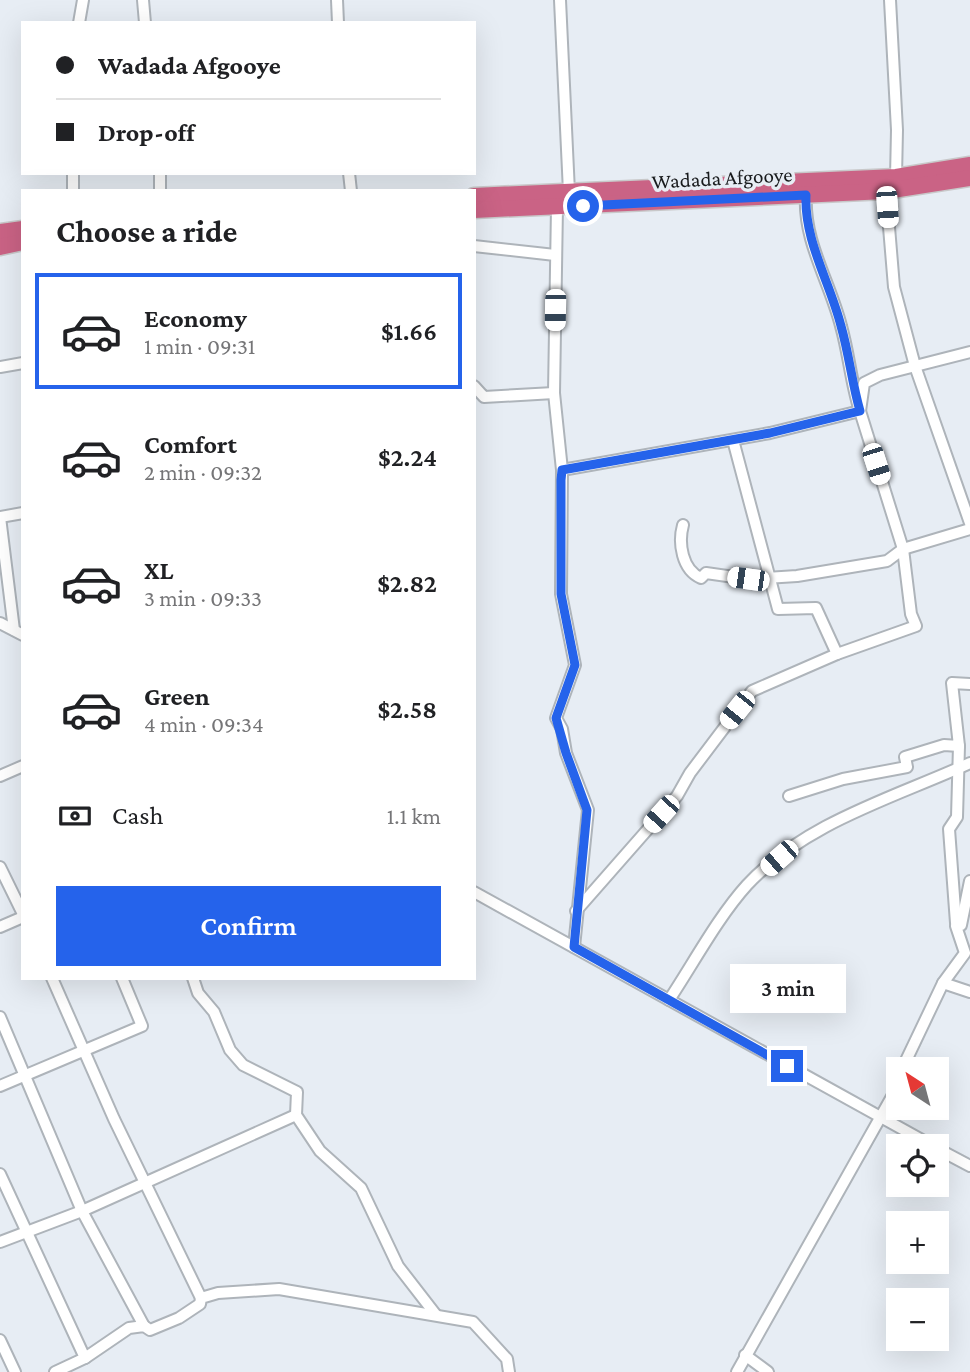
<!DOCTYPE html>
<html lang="en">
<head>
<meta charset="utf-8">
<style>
  :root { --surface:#fff; --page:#f6f6f6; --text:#202124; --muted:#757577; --line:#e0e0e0; --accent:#2563eb }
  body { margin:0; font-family:"Crimson Pro",serif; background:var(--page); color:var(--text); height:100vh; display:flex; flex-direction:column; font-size:26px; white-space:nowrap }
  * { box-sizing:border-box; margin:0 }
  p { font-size:23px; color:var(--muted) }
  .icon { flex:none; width:38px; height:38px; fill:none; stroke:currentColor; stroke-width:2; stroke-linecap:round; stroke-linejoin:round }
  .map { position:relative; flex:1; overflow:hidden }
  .sheet { position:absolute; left:21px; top:189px; width:455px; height:791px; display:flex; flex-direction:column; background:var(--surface); border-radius:0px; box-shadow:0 7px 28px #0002 }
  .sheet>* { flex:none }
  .guide { position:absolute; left:21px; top:21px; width:455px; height:154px; border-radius:0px; box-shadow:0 7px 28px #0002; display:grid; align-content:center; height:154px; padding:0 35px; background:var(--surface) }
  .needle { width:46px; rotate:324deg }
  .tools { position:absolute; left:886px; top:1057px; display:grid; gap:14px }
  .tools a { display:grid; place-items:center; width:63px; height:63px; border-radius:0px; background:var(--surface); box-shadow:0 7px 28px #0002; font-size:35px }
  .end { position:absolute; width:32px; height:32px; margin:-16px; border:9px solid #2563eb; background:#fff; box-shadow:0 0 0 4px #fff }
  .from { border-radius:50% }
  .bubble { position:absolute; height:49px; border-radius:0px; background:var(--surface); box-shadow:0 7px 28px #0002; font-size:23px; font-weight:600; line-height:49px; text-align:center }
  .car { position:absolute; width:21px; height:42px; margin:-21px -10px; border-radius:9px; box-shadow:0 0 5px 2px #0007; background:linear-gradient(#fff 24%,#345 0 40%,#fff 0 76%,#345 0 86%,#fff 0) }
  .guide b { display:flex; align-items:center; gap:24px; height:66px; font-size:26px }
  .guide b+b { border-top:2px solid var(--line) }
  .guide i { width:18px; height:18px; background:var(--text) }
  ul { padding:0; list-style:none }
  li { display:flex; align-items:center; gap:21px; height:116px; margin:0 14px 10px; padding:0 21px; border:4px solid transparent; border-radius:0px }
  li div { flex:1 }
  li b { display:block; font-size:26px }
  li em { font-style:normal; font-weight:600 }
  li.current { border-color:var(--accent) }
  li>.icon { width:63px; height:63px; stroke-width:1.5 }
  h2 { padding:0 35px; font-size:32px; line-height:84px }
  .pay { display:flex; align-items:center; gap:18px; height:77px; padding:0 35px; font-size:26px }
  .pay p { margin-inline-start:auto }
  .button { display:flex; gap:14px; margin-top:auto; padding:14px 35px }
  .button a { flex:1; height:80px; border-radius:0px; background:var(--accent); color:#fff; font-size:28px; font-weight:600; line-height:80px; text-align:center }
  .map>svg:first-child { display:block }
</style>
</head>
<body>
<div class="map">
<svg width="970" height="1372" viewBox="0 0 970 1372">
  <rect width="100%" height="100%" fill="#e7edf4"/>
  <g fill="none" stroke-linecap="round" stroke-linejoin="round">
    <!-- minor casing -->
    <g stroke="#aeb4ba" stroke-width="14">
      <g id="minor">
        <path d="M143,0L145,23"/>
        <path d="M337,0L338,23"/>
        <path d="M560,0L569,192"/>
        <path d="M890,0L897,130L896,177"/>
        <path d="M79,23L83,0"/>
        <path d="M349,173L351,191"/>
        <path d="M73,191V173"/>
        <path d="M160,191V173"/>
        <path d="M886,191L894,287L915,366L970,523"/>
        <path d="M806,195C803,241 830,282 841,326C849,354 851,383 860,411L864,383L880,375L970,352"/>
        <path d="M557,207L554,393L562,470L561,594L575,665L556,718L562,729L566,753L588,810L574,947"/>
        <path d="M474,246L555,255"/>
        <path d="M0,367L23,363"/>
        <path d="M474,386L484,397L554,393"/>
        <path d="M733,440L778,609L816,608L837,654"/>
        <path d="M562,470L770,433L860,411L903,549L911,614L916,626L837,654L752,691L690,773L677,796L576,911"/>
        <path d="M0,517L14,630"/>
        <path d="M0,517L23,513"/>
        <path d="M683,525C678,543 682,570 701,578L706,573L748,579L797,576L887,561L903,549L970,529"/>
        <path d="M0,623L23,635"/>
        <path d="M0,776L23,766"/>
        <path d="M789,796L843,779L907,767L905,757L944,745L959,746L952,683L970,684"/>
        <path d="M0,867L23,914"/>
        <path d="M474,892L933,1146"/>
        <path d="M956,923L949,829L957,817L959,746"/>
        <path d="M0,927L23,917"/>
        <path d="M52,978L114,1119L201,1298"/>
        <path d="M193,978L198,993L214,1012L230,1050L243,1065L297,1092L296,1115L320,1151L361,1188L398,1266L436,1315"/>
        <path d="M943,983L970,992"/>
        <path d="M669,1000C693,964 718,917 747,885C806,822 893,798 970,763"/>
        <path d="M0,1017L82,1211L144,1326"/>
        <path d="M902,1069L943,983L965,953L956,926L961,925L970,881"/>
        <path d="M0,1086L142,1026L122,978"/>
        <path d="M936,1148L970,1166"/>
        <path d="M0,1174L85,1358L55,1372"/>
        <path d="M0,1242L82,1211L296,1115"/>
        <path d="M0,1340L15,1372"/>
        <path d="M745,1355L768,1372"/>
        <path d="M85,1358L129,1328L144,1326L150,1330L179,1318L200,1304L201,1298L218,1293L279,1289L473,1322L507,1359L509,1372"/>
        <path d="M737,1372L898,1086"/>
      </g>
    </g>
    <!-- highway casing -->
    <g stroke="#c8c8c9" stroke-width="19">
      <g id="highway">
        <path d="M474,196L896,177L970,165"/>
        <path d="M474,210L886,191L970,178"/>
        <path d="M0,232L23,229"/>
        <path d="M0,247L23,242"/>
      </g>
    </g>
    <!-- minor -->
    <use href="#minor" stroke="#fff" stroke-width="10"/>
    <!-- highway -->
    <use href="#highway" stroke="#ca6385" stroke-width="16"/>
  </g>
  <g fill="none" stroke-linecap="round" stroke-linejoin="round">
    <!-- route -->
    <path stroke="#2563eb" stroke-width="9" d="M583,206L806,195C804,241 830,282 841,326C849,354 852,383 860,411L770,433L562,470L561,480V594L575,665L556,718L566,753L587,810L574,947L787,1066"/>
  </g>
  <g text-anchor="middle" stroke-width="7" stroke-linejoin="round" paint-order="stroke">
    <!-- street labels -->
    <g font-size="21" fill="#181a1c" stroke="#e7edf4">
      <text transform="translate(722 178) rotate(-3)" y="7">Wadada Afgooye</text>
    </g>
  </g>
</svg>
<div class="tools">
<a><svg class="needle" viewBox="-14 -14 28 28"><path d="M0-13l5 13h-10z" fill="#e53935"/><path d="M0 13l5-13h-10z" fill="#757577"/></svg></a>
<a><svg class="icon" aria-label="locate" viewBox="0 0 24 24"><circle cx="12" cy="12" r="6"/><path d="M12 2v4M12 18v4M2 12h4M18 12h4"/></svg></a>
<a>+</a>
<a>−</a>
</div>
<i class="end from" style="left:583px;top:206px"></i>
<i class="end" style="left:787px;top:1066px"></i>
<div class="bubble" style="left:730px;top:964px;width:116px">3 min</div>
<i class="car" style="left:887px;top:207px;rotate:176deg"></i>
<i class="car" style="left:555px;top:310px;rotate:181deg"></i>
<i class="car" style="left:876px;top:464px;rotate:162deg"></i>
<i class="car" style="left:748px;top:579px;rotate:278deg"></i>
<i class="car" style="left:737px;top:710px;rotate:219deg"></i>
<i class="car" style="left:661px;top:814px;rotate:222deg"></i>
<i class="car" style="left:779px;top:858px;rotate:229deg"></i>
<div class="guide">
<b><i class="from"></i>Wadada Afgooye</b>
<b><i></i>Drop-off</b>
</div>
<section class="sheet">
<h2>Choose a ride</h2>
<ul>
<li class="current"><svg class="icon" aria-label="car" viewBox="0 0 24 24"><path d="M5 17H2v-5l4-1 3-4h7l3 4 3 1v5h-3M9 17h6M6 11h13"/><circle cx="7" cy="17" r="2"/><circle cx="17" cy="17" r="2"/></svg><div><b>Economy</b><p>1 min · 09:31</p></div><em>$1.66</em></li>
<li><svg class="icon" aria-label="car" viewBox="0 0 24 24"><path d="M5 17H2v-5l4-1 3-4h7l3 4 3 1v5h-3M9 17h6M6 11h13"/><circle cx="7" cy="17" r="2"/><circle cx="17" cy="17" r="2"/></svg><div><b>Comfort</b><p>2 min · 09:32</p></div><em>$2.24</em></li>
<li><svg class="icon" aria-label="car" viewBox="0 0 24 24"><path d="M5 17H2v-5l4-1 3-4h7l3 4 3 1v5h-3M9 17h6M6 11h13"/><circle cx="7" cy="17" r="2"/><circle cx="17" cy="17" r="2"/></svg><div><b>XL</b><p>3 min · 09:33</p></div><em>$2.82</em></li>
<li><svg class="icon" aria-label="car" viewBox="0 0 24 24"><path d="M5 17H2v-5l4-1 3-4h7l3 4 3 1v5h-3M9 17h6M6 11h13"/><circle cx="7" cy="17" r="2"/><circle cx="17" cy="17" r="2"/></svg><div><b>Green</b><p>4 min · 09:34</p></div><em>$2.58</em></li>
</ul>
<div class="pay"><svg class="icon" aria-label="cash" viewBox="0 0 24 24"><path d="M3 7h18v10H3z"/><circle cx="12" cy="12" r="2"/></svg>Cash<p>1.1 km</p></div>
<div class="button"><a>Confirm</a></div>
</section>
</div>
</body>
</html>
